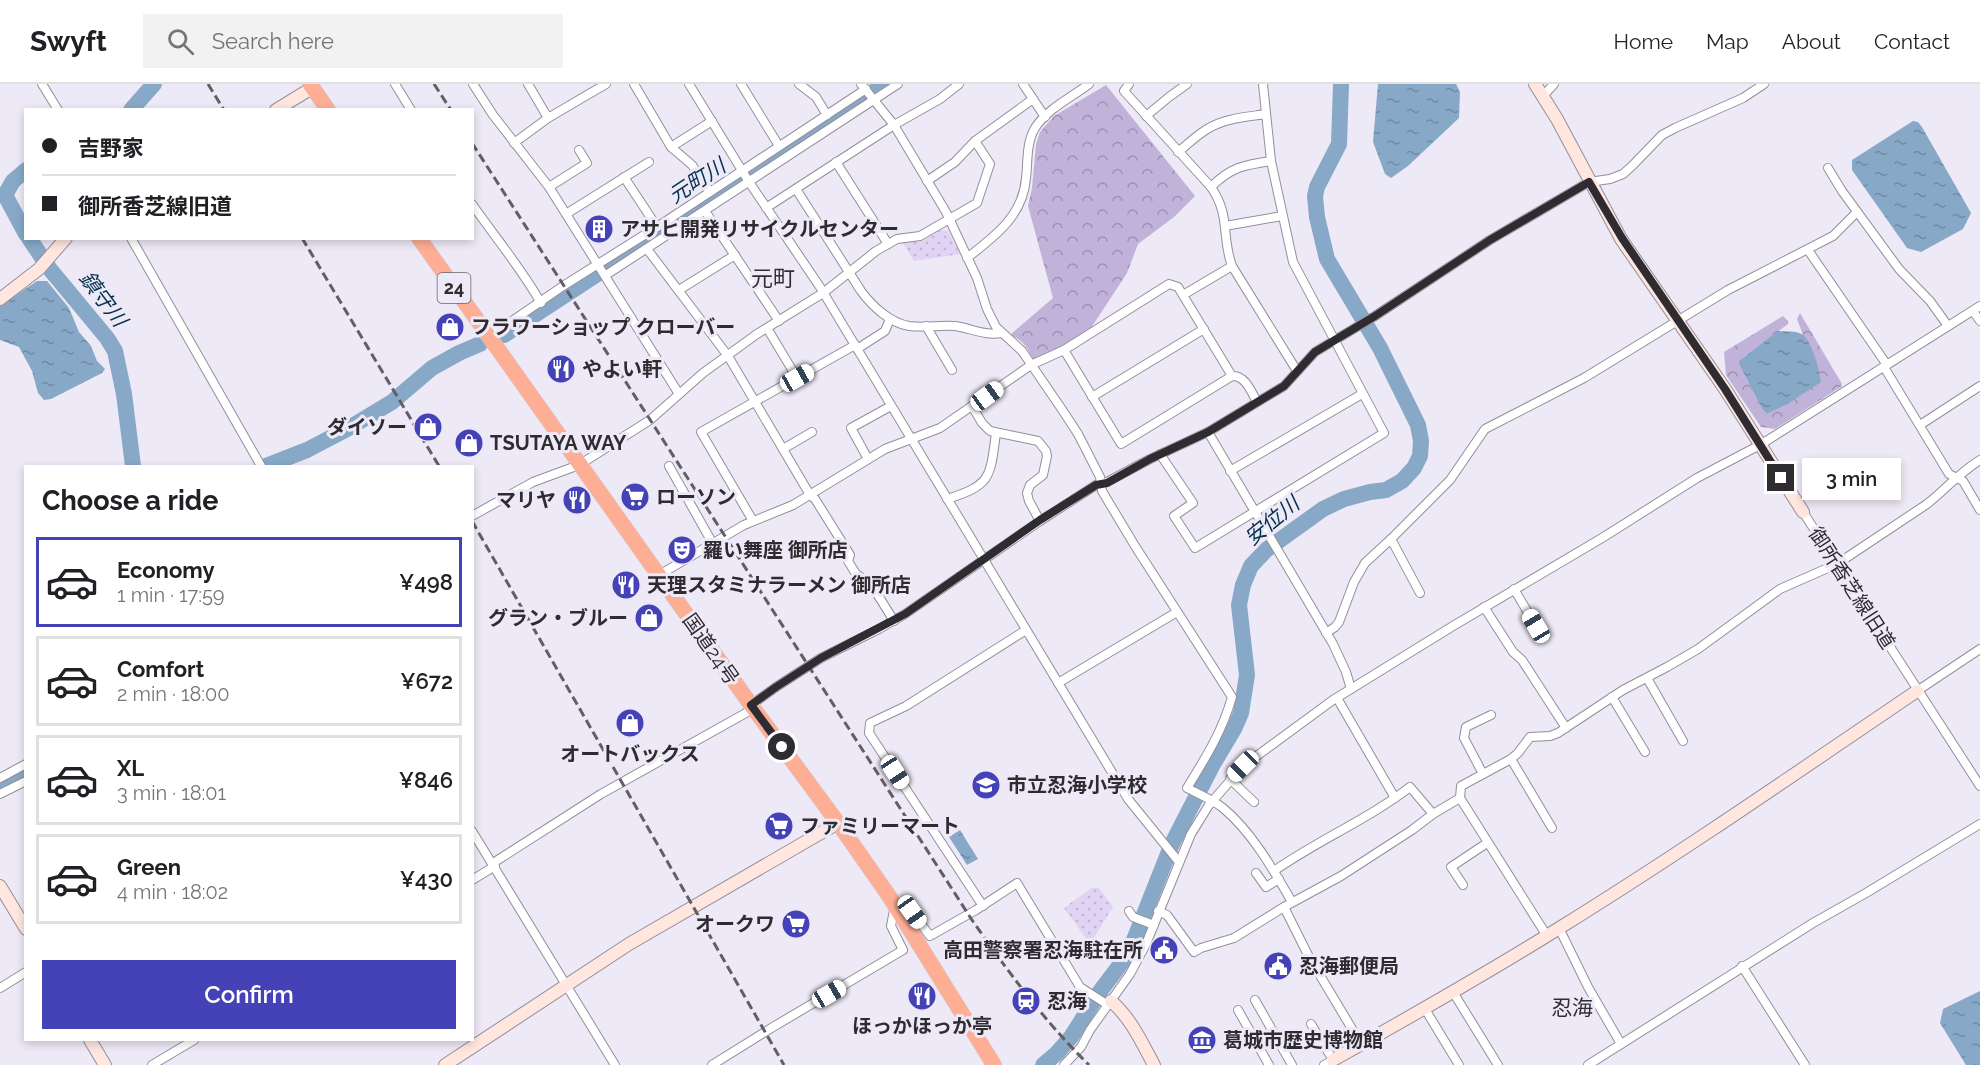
<!DOCTYPE html>
<html lang="en">
<head>
<meta charset="utf-8">
<style>
  :root { --surface:#fff; --page:#f2f2f2; --text:#202124; --muted:#757577; --line:#e0e0e0; --accent:#4541b6 }
  body { margin:0; font-family:Raleway,"Noto Sans JP",sans-serif; background:var(--page); color:var(--text); height:100vh; display:flex; flex-direction:column; font-size:22px; white-space:nowrap }
  * { box-sizing:border-box; margin:0 }
  p { font-size:20px; color:var(--muted) }
  .icon { flex:none; width:33px; height:33px; fill:none; stroke:currentColor; stroke-width:2; stroke-linecap:round; stroke-linejoin:round }
  .map { position:relative; flex:1; overflow:hidden }
  .side { position:absolute; left:24px; top:381px; width:450px; height:576px; display:flex; flex-direction:column; background:var(--surface); border-radius:0px; box-shadow:0 3px 9px #0003 }
  .side>* { flex:none }
  .hud { position:absolute; left:24px; top:24px; width:450px; height:132px; border-radius:0px; box-shadow:0 3px 9px #0003; display:grid; align-content:center; height:132px; padding:0 18px; background:var(--surface) }
  .end { position:absolute; width:27px; height:27px; margin:-14px; border:8px solid #2e2c31; background:#fff; box-shadow:0 0 0 3px #fff }
  .from { border-radius:50% }
  .bubble { position:absolute; height:42px; border-radius:0px; background:var(--surface); box-shadow:0 3px 9px #0003; font-size:20px; font-weight:600; line-height:42px; text-align:center }
  .car { position:absolute; width:18px; height:36px; margin:-18px -9px; border-radius:8px; box-shadow:0 0 4px 2px #0007; background:linear-gradient(#fff 24%,#345 0 40%,#fff 0 76%,#345 0 86%,#fff 0) }
  .hud b { display:flex; align-items:center; gap:21px; height:57px; font-size:22px }
  .hud b+b { border-top:2px solid var(--line) }
  .hud i { width:15px; height:15px; background:var(--text) }
  ul { padding:0; list-style:none }
  li { display:flex; align-items:center; gap:18px; height:90px; margin:0 12px 9px; padding:0 6px; border:3px solid var(--line); border-radius:0px }
  li div { flex:1 }
  li b { display:block; font-size:22px }
  li em { font-style:normal; font-weight:600 }
  li.active { border-color:var(--accent) }
  li>.icon { width:54px; height:54px; stroke-width:1.5 }
  h2 { padding:0 18px; font-size:27px; line-height:72px }
  .primary-button { display:flex; gap:12px; margin-top:auto; padding:12px 18px }
  .primary-button a { flex:1; height:69px; border-radius:0px; background:var(--accent); color:#fff; font-size:24px; font-weight:600; line-height:69px; text-align:center }
  header { display:flex; align-items:center; gap:36px; box-sizing:border-box; height:84px; padding:0 30px; background:var(--surface); border-bottom:2px solid var(--line) }
  header strong { font-size:28px }
  nav { display:flex; gap:33px; margin-inline-start:auto; font-size:21px }
  .search { width:420px; height:54px; background:var(--page); display:flex; align-items:center; gap:15px; box-sizing:border-box; padding:0 21px; border-radius:0px; color:var(--muted); font-size:22px }
  .map>svg:first-child { display:block }
</style>
</head>
<body>
<header>
<strong>Swyft</strong>
<div class="search"><svg class="icon" aria-label="search" viewBox="0 0 24 24"><circle cx="10" cy="10" r="6"/><path d="M15 15l6 6"/></svg>Search here</div>
<nav><a>Home</a><a>Map</a><a>About</a><a>Contact</a></nav>
</header>
<div class="map">
<svg width="1980" height="981" viewBox="0 0 1980 981">
  <defs>
    <pattern id="forest-crowns" width="20" height="18" patternUnits="userSpaceOnUse" patternTransform="scale(1.5)"><rect width="20" height="18" fill="#c1b2d9"/><path d="M2 6a3 3 0 1 1 6 0M12 15a3 3 0 1 1 6 0" fill="none" stroke="#9d91b1"/></pattern>
    <pattern id="park-dots" width="8" height="8" patternUnits="userSpaceOnUse" patternTransform="scale(1.5)"><rect width="8" height="8" fill="#e0d3f4"/><path d="M2 2h.1M6 6h.1" fill="none" stroke="#c0b5d2" stroke-width="1.8" stroke-linecap="round"/></pattern>
    <pattern id="water-ripples" width="26" height="14" patternUnits="userSpaceOnUse" patternTransform="scale(1.5)"><rect width="26" height="14" fill="#87a9c7"/><path d="M2 4q2-2 4 0t4 0M15 11q2-2 4 0t4 0" fill="none" stroke="#6f8aa2"/></pattern>
  </defs>
  <rect width="100%" height="100%" fill="#eee9f6"/>
  <!-- forest -->
  <g fill="url(#forest-crowns)">
    <path d="M1106,1L1195,112L1174,133L1138,160L1127,189L1091,244L1055,266L1033,275C1027,263 1023,256 1010,251L1053,214L1028,122L1032,104L1036,60L1040,48L1054,32Z"/>
    <path d="M1800,229L1842,300L1841,303L1775,345L1761,343L1726,291L1724,268L1783,232L1788,237V240L1739,277V280L1762,325L1767,330L1786,321L1807,257L1803,251L1797,235Z"/>
  </g>
  <!-- park -->
  <g fill="url(#park-dots)">
    <path d="M941,146L948,147L960,170L914,177L903,159L922,157Z"/>
    <path d="M1091,804H1099L1113,823L1090,860L1064,824Z"/>
  </g>
  <!-- water -->
  <g fill="url(#water-ripples)">
    <path d="M1378,0H1456L1460,8L1459,34L1408,82L1391,94L1385,90L1373,58Z"/>
    <path d="M1913,37L1918,38L1922,43L1971,129L1963,145L1921,168L1907,164L1852,86V76Z"/>
    <path d="M37,197H47L69,224L79,248L91,262L97,277L105,285L102,289L51,315L44,316L38,309L32,287L19,263L0,256V222Z"/>
    <path d="M1778,247C1786,248 1797,246 1803,251C1813,260 1819,285 1821,298L1786,321L1767,330L1762,325L1739,280V277Z"/>
    <path d="M960,746L978,775L967,781L949,753Z"/>
    <path d="M1980,907V981H1966L1940,939L1943,925Z"/>
  </g>
  <g fill="none" stroke-linecap="round" stroke-linejoin="round">
    <!-- river -->
    <g stroke="#87a9c7" stroke-width="16">
      <path d="M131,26L154,0"/>
      <path d="M26,86L13,97L5,111L26,150"/>
      <path d="M29,154L49,184L107,254L115,267L124,310L133,382"/>
      <path d="M504,251L859,19L884,0"/>
      <path d="M266,382L307,366L349,344L392,318L432,284L459,269L480,260"/>
      <path d="M0,700L26,687"/>
      <path d="M1043,981L1057,969L1071,953L1101,906L1126,873L1134,856L1172,760L1212,682L1234,645L1241,629L1247,591L1239,521L1243,501L1251,482L1266,466L1323,425L1344,415L1370,408L1386,406L1402,397L1414,384L1420,372L1421,357L1418,341L1380,264L1327,175L1317,133L1315,112L1317,103L1339,60L1341,0"/>
    </g>
    <!-- street casing -->
    <g stroke="#938e9a" stroke-width="10">
      <g id="street">
        <path d="M42,0L58,26"/>
        <path d="M395,0L411,26"/>
        <path d="M473,0L493,31L549,103L679,310"/>
        <path d="M528,0L548,34"/>
        <path d="M634,0L671,63L692,81L710,108"/>
        <path d="M689,0L749,98L820,203L1128,715L1179,778"/>
        <path d="M741,0L779,62"/>
        <path d="M799,0L816,13L827,31"/>
        <path d="M861,0L894,41L946,128L977,194L987,225L996,243L1022,267L1063,327L1078,350L1100,393L1102,407L1135,462L1232,613C1222,648 1206,673 1187,704C1199,710 1213,716 1223,724C1252,748 1274,787 1292,818"/>
        <path d="M1023,0L1045,33"/>
        <path d="M1129,0L1124,7L1211,103C1231,132 1221,152 1232,182L1297,287"/>
        <path d="M1543,12L1554,0"/>
        <path d="M1146,32L1169,13L1187,0"/>
        <path d="M514,59L548,34L606,0"/>
        <path d="M671,63L712,37"/>
        <path d="M1178,68C1188,60 1198,50 1209,44C1226,34 1247,33 1266,30"/>
        <path d="M836,78L888,160"/>
        <path d="M1828,84L1842,107L1899,185L1930,217L1948,242"/>
        <path d="M624,93L657,143"/>
        <path d="M927,97L955,78L975,57L1033,15"/>
        <path d="M549,103L587,79L579,66"/>
        <path d="M1211,103C1231,83 1244,81 1271,77"/>
        <path d="M796,105L861,207C872,222 890,239 909,242C924,244 940,241 955,242C970,244 985,252 1001,249"/>
        <path d="M472,120C495,153 521,184 541,219"/>
        <path d="M766,124L894,41L940,15L959,0"/>
        <path d="M705,127L779,237"/>
        <path d="M566,130L649,78"/>
        <path d="M1225,142L1282,132"/>
        <path d="M131,154L261,382"/>
        <path d="M647,165L728,272L810,411L815,415L850,471L848,477L856,490L871,500L894,537"/>
        <path d="M1808,166L1887,281"/>
        <path d="M967,174C995,152 1023,132 1026,94C1028,78 1026,59 1035,44C1047,25 1072,13 1089,0"/>
        <path d="M606,191L898,0"/>
        <path d="M679,206L735,171"/>
        <path d="M1183,211L1232,182"/>
        <path d="M1973,227L1980,237"/>
        <path d="M926,242L952,286"/>
        <path d="M767,244L797,294"/>
        <path d="M489,253L563,202L657,143L866,5"/>
        <path d="M857,265L885,247L890,235"/>
        <path d="M1064,266L1121,360L1232,292C1245,291 1251,307 1257,318"/>
        <path d="M1884,283L1949,390L1963,397L1980,426"/>
        <path d="M1092,313L1204,245"/>
        <path d="M972,322L982,339L990,347L1038,357L1046,367L1047,372L1043,391L1030,401L1027,409L1029,417L1040,437"/>
        <path d="M1920,341L1980,302"/>
        <path d="M1208,348L1333,560L1346,588L1351,605"/>
        <path d="M783,365L812,348"/>
        <path d="M1160,370L1193,419L1174,432L1195,464L1384,349L1293,178L1271,77L1263,0"/>
        <path d="M868,375L851,344L891,322"/>
        <path d="M669,382L713,460"/>
        <path d="M1230,387L1362,310"/>
        <path d="M947,415C992,401 990,393 996,349"/>
        <path d="M1803,428L1980,702"/>
        <path d="M472,432L533,398L579,381L650,336L703,289L757,250L823,209L876,167L897,155L920,152L977,119L990,80L975,57"/>
        <path d="M753,437L701,348L855,261"/>
        <path d="M1391,455L1420,509"/>
        <path d="M659,491L744,441L793,421L885,365L940,344L1031,281L1064,266L1169,200L1178,203L1232,292"/>
        <path d="M1514,505L1536,542"/>
        <path d="M1484,523L1513,568L1522,576L1566,644"/>
        <path d="M1326,549L1335,543L1339,538L1354,498L1365,479L1391,455L1450,396L1485,345L1584,294L1728,206L1833,152L1857,128"/>
        <path d="M1647,594L1683,657"/>
        <path d="M1058,599L1177,528"/>
        <path d="M1917,607L1980,565"/>
        <path d="M1612,613L1645,668"/>
        <path d="M1337,614L1395,714"/>
        <path d="M751,621L776,603L821,574L879,545L905,530L1040,437L1096,401L1107,398L1150,375L1208,348L1284,302L1315,268L1375,232L1490,156L1589,98L1610,95L1623,90L1632,82L1662,51L1675,44L1743,14L1764,0"/>
        <path d="M1511,675L1552,744"/>
        <path d="M1483,690L1464,654L1466,643L1491,631"/>
        <path d="M0,694L26,680"/>
        <path d="M1230,695L1254,718"/>
        <path d="M0,710L26,697"/>
        <path d="M472,747L615,981"/>
        <path d="M493,779L601,710L753,625"/>
        <path d="M1274,787C1318,756 1367,736 1410,703L1433,730"/>
        <path d="M1256,789L1266,803L1279,795"/>
        <path d="M472,796L495,782"/>
        <path d="M1463,801L1451,783L1487,759"/>
        <path d="M983,822L869,649L870,639L906,622L1026,546"/>
        <path d="M1284,823L1309,873L1361,960"/>
        <path d="M1129,827L1133,833L1154,841"/>
        <path d="M1158,827L1167,831L1194,868L1201,864L1234,854L1284,823L1341,792L1412,746L1433,730L1460,714"/>
        <path d="M1559,844L1588,903L1621,960"/>
        <path d="M1547,852L1460,714L1461,702L1511,675L1518,669L1530,653L1550,652L1558,649L1623,606L1667,583L1698,565L1780,505L1837,480L1927,420C1945,406 1960,388 1980,376"/>
        <path d="M1742,882L1805,981"/>
        <path d="M0,904L26,888"/>
        <path d="M1453,908L1498,981"/>
        <path d="M1255,916L1292,981"/>
        <path d="M1425,925L1459,981"/>
        <path d="M1238,926L1269,981"/>
        <path d="M1311,940L1333,976L1324,981"/>
        <path d="M1259,962L1268,957"/>
        <path d="M152,981L194,956"/>
        <path d="M712,981L773,943L903,866L891,842L895,821L912,828L930,852L976,826L1017,799L1080,903L1108,921"/>
        <path d="M1064,981L1081,963L1090,946L1130,890L1146,860L1191,750L1209,721L1243,682L1333,616L1453,542L1602,454L1697,394L1760,361L1980,222"/>
        <path d="M1588,981L1813,839L1866,809L1980,740"/>
      </g>
    </g>
    <!-- secondary casing -->
    <g stroke="#938e9a" stroke-width="14">
      <g id="secondary">
        <path d="M1535,0L1557,35L1621,155L1725,305L1803,428"/>
        <path d="M276,26L312,4"/>
        <path d="M0,215L39,185L66,154"/>
        <path d="M0,802L26,845"/>
        <path d="M1111,917C1131,934 1142,959 1154,981"/>
        <path d="M90,956L105,981"/>
        <path d="M1333,976C1410,933 1486,890 1561,843C1682,768 1799,687 1917,607"/>
        <path d="M445,981L629,860L838,739"/>
      </g>
    </g>
    <!-- highway casing -->
    <g stroke="#cdccce" stroke-width="16">
      <g id="highway">
        <path d="M310,0L328,26"/>
        <path d="M419,154L751,621L838,739L889,812L994,981"/>
      </g>
    </g>
    <!-- street -->
    <use href="#street" stroke="#fff" stroke-width="8"/>
    <!-- secondary -->
    <use href="#secondary" stroke="#ffe7e0" stroke-width="12"/>
    <!-- highway -->
    <use href="#highway" stroke="#ffae96" stroke-width="15"/>
    <!-- rail -->
    <g stroke="#615e65" stroke-width="3" stroke-dasharray="9 4.5" stroke-linecap="butt">
      <path d="M208,0L224,26"/>
      <path d="M434,0L451,26"/>
      <path d="M472,59L972,836C1007,886 1044,937 1089,981"/>
      <path d="M302,154L439,382"/>
      <path d="M472,437L784,981"/>
    </g>
  </g>
  <g fill="none" stroke-linecap="round" stroke-linejoin="round">
    <!-- route -->
    <path stroke="#2e2c31" stroke-width="8" d="M782,663L751,621L776,603L821,574L905,530L1040,436L1096,401L1107,399L1150,375L1208,348L1284,302L1315,268L1375,232L1490,156L1589,98L1622,154L1725,305L1781,394"/>
  </g>
  <!-- icons -->
  <defs>
    <g id="building-disc" transform="scale(1.5)"><circle r="9.5" fill="#4541b6" stroke="#eee9f6"/><path d="M-4-6H4V6H1V3H-1V6H-4ZM-2.5-4.3h1.7v1.8h-1.7ZM.8-4.3h1.7v1.8H.8ZM-2.5-1h1.7V.8h-1.7ZM.8-1h1.7V.8H.8Z" fill="#fff"/></g>
    <g id="shop-disc" transform="scale(1.5)"><circle r="9.5" fill="#4541b6" stroke="#eee9f6"/><path d="M-5-2.5h2.3a2.7 3.5 0 0 1 5.4 0H5L5.5 6h-11ZM-1.5-2.5h3a1.5 2.3 0 0 0-3 0Z" fill="#fff"/></g>
    <g id="restaurant-disc" transform="scale(1.5)"><circle r="9.5" fill="#4541b6" stroke="#eee9f6"/><path d="M-5-6h1v4h1v-4h1v4h1v-4h1v5L-1.5 .5V6h-2V.5L-5-1ZM5-6V6H3V1.5H1.5Q1.5-4 5-6Z" fill="#fff"/></g>
    <g id="supermarket-disc" transform="scale(1.5)"><circle r="9.5" fill="#4541b6" stroke="#eee9f6"/><path d="M-6-5.5h2.5l.6 2H6L4.5 2H-2.5L-4.4-4H-6ZM-1.5 3.2a1.3 1.3 0 1 0 .1 0ZM3 3.2a1.3 1.3 0 1 0 .1 0Z" fill="#fff"/></g>
    <g id="theatre-disc" transform="scale(1.5)"><circle r="9.5" fill="#4541b6" stroke="#eee9f6"/><path d="M-5-5.5Q0-4 5-5.5V0Q5 5 0 6Q-5 5-5 0ZM-3.3-2.5H-1v1.5H-3.3ZM1-2.5H3.3v1.5H1ZM-2.8 1Q0 5.5 2.8 1Z" fill="#fff"/></g>
    <g id="school-disc" transform="scale(1.5)"><circle r="9.5" fill="#4541b6" stroke="#eee9f6"/><path d="M0-5L7-2L0 1L-7-2ZM-4 1L0 2.5L4 1V4Q0 6-4 4Z" fill="#fff"/></g>
    <g id="civic-disc" transform="scale(1.5)"><circle r="9.5" fill="#4541b6" stroke="#eee9f6"/><path d="M-.6-6.5H3V-4.5H.6V-3L4-1V1h2V6H-6V1h2V-1L-.6-3ZM-1.2 2.5V6h2.4V2.5Z" fill="#fff"/></g>
    <g id="station-disc" transform="scale(1.5)"><circle r="9.5" fill="#4541b6" stroke="#eee9f6"/><path d="M-3-6H3Q5-6 5-4V2Q5 4 3 4L4.5 6H3L1.5 4h-3L-3 6H-4.5L-3 4Q-5 4-5 2V-4Q-5-6-3-6ZM-3.5-4v3h7v-3ZM-3.5 1v1.5H-2V1ZM2 1v1.5H3.5V1Z" fill="#fff"/></g>
    <g id="museum-disc" transform="scale(1.5)"><circle r="9.5" fill="#4541b6" stroke="#eee9f6"/><path d="M0-6L6-3V-2H-6V-3ZM-5-1h2V3h-2ZM-1-1h2V3h-2ZM3-1h2V3H3ZM-6 4H6V6H-6Z" fill="#fff"/></g>
  </defs>
  <g fill-rule="evenodd">
    <use href="#building-disc" x="599" y="145"/>
    <use href="#shop-disc" x="450" y="243"/>
    <use href="#restaurant-disc" x="561" y="285"/>
    <use href="#shop-disc" x="428" y="343"/>
    <use href="#shop-disc" x="469" y="359"/>
    <use href="#supermarket-disc" x="635" y="413"/>
    <use href="#restaurant-disc" x="577" y="416"/>
    <use href="#theatre-disc" x="682" y="466"/>
    <use href="#restaurant-disc" x="626" y="501"/>
    <use href="#shop-disc" x="649" y="534"/>
    <use href="#shop-disc" x="630" y="639"/>
    <use href="#school-disc" x="986" y="701"/>
    <use href="#supermarket-disc" x="779" y="742"/>
    <use href="#supermarket-disc" x="796" y="840"/>
    <use href="#civic-disc" x="1164" y="866"/>
    <use href="#civic-disc" x="1278" y="882"/>
    <use href="#restaurant-disc" x="922" y="912"/>
    <use href="#station-disc" x="1026" y="917"/>
    <use href="#museum-disc" x="1202" y="956"/>
  </g>
  <g text-anchor="middle" stroke-width="6" stroke-linejoin="round" paint-order="stroke">
    <!-- shield labels -->
    <rect fill="#eee9f6" stroke="#68656c" stroke-width="1.5" x="437.5" y="189" width="33" height="30" rx="4.5"/>
    <g font-size="18" font-weight="bold" fill="#2e2c31">
      <text x="454" y="210">24</text>
    </g>
    <!-- poi labels -->
    <g font-size="20" font-weight="bold" fill="#2e2c31" stroke="#eee9f6" text-anchor="start">
      <text x="620" y="152">アサヒ開発リサイクルセンター</text>
      <text x="471" y="250">フラワーショップ クローバー</text>
      <text x="582" y="292">やよい軒</text>
      <text x="407" y="350" text-anchor="end">ダイソー</text>
      <text x="490" y="366">TSUTAYA WAY</text>
      <text x="656" y="420">ローソン</text>
      <text x="556" y="423" text-anchor="end">マリヤ</text>
      <text x="703" y="473">羅い舞座 御所店</text>
      <text x="647" y="508">天理スタミナラーメン 御所店</text>
      <text x="628" y="541" text-anchor="end">グラン・ブルー</text>
      <text x="630" y="677" text-anchor="middle">オートバックス</text>
      <text x="1007" y="708">市立忍海小学校</text>
      <text x="800" y="749">ファミリーマート</text>
      <text x="775" y="847" text-anchor="end">オークワ</text>
      <text x="1143" y="873" text-anchor="end">高田警察署忍海駐在所</text>
      <text x="1299" y="889">忍海郵便局</text>
      <text x="1047" y="924">忍海</text>
      <text x="922" y="949" text-anchor="middle">ほっかほっか亭</text>
      <text x="1223" y="963">葛城市歴史博物館</text>
    </g>
    <!-- street labels -->
    <g font-size="20" fill="#2e2c31" stroke="#eee9f6">
      <text transform="translate(1852 504) rotate(57)" y="7">御所香芝線旧道</text>
      <text transform="translate(711 565) rotate(55)" y="7">国道24号</text>
    </g>
    <!-- water labels -->
    <g font-size="21" font-style="italic" fill="#05314f" stroke="#eee9f6">
      <text transform="translate(697 97) rotate(-33)" y="7">元町川</text>
      <text transform="translate(103 215) rotate(53)" y="7">鎮守川</text>
      <text transform="translate(1272 437) rotate(-39)" y="7">安位川</text>
    </g>
    <!-- neighbourhood labels -->
    <g font-size="21" fill="#312d37" stroke="#eee9f6">
      <text x="1572" y="931">忍海</text>
    </g>
    <!-- quarter labels -->
    <g font-size="22" fill="#312d37" stroke="#eee9f6">
      <text x="773" y="202">元町</text>
    </g>
  </g>
</svg>
<i class="end from" style="left:782px;top:663px"></i>
<i class="end" style="left:1781px;top:394px"></i>
<div class="bubble" style="left:1802px;top:374px;width:99px">3 min</div>
<i class="car" style="left:797px;top:294px;rotate:61deg"></i>
<i class="car" style="left:987px;top:312px;rotate:54deg"></i>
<i class="car" style="left:1536px;top:542px;rotate:329deg"></i>
<i class="car" style="left:1243px;top:682px;rotate:225deg"></i>
<i class="car" style="left:895px;top:688px;rotate:147deg"></i>
<i class="car" style="left:912px;top:828px;rotate:145deg"></i>
<i class="car" style="left:829px;top:910px;rotate:60deg"></i>
<div class="hud">
<b><i class="from"></i>吉野家</b>
<b><i></i>御所香芝線旧道</b>
</div>
<section class="side">
<h2>Choose a ride</h2>
<ul>
<li class="active"><svg class="icon" aria-label="car" viewBox="0 0 24 24"><path d="M5 17H2v-5l4-1 3-4h7l3 4 3 1v5h-3M9 17h6M6 11h13"/><circle cx="7" cy="17" r="2"/><circle cx="17" cy="17" r="2"/></svg><div><b>Economy</b><p>1 min · 17:59</p></div><em>¥498</em></li>
<li><svg class="icon" aria-label="car" viewBox="0 0 24 24"><path d="M5 17H2v-5l4-1 3-4h7l3 4 3 1v5h-3M9 17h6M6 11h13"/><circle cx="7" cy="17" r="2"/><circle cx="17" cy="17" r="2"/></svg><div><b>Comfort</b><p>2 min · 18:00</p></div><em>¥672</em></li>
<li><svg class="icon" aria-label="car" viewBox="0 0 24 24"><path d="M5 17H2v-5l4-1 3-4h7l3 4 3 1v5h-3M9 17h6M6 11h13"/><circle cx="7" cy="17" r="2"/><circle cx="17" cy="17" r="2"/></svg><div><b>XL</b><p>3 min · 18:01</p></div><em>¥846</em></li>
<li><svg class="icon" aria-label="car" viewBox="0 0 24 24"><path d="M5 17H2v-5l4-1 3-4h7l3 4 3 1v5h-3M9 17h6M6 11h13"/><circle cx="7" cy="17" r="2"/><circle cx="17" cy="17" r="2"/></svg><div><b>Green</b><p>4 min · 18:02</p></div><em>¥430</em></li>
</ul>
<div class="primary-button"><a>Confirm</a></div>
</section>
</div>
</body>
</html>
